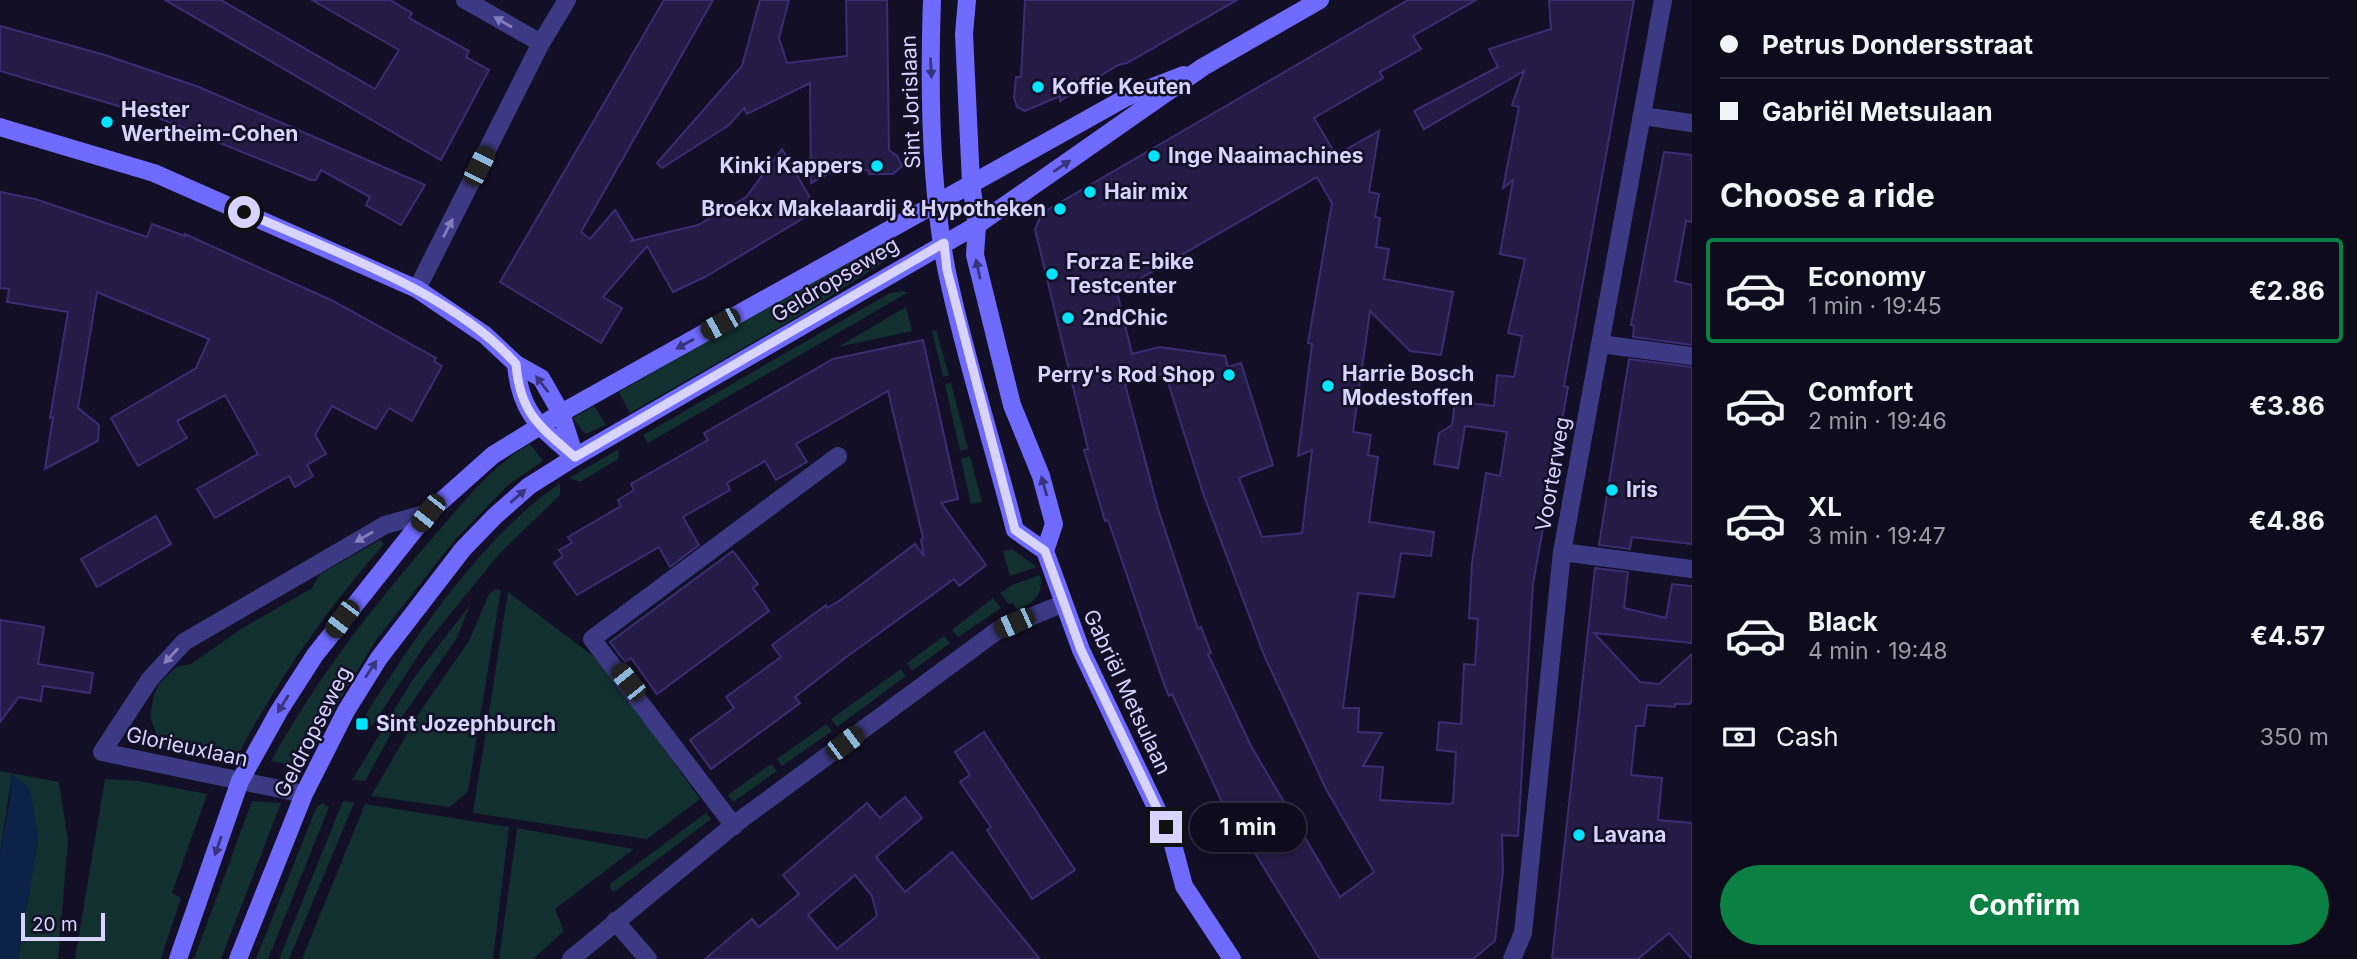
<!DOCTYPE html>
<html lang="en">
<head>
<meta charset="utf-8">
<style>
  :root { --surface:#0e0b1c; --page:#171425; --text:#f1f3f6; --muted:#9b9ba3; --line:#2e2b3b; --accent:#0b8043 }
  body { margin:0; font-family:Inter,sans-serif; background:var(--page); color:var(--text); height:100vh; display:flex; flex-direction:column; font-size:26px; white-space:nowrap }
  * { box-sizing:border-box; margin:0 }
  p { font-size:23px; color:var(--muted) }
  .icon { flex:none; width:38px; height:38px; fill:none; stroke:currentColor; stroke-width:2; stroke-linecap:round; stroke-linejoin:round }
  .map { position:relative; flex:1; overflow:hidden }
  .side { display:flex; flex-direction:column; background:var(--surface); width:665px }
  .side>* { flex:none }
  .banner { display:grid; align-content:center; height:154px; padding:0 28px; background:var(--surface) }
  .scale { position:absolute; left:21px; bottom:18px; width:84px; box-sizing:border-box; padding-left:7px; border:4px solid #d9d4ff; border-top:0; font-size:19px; line-height:24px; white-space:nowrap; color:#d9d4ff; -webkit-text-stroke:5px #130f26; paint-order:stroke }
  .end { position:absolute; width:32px; height:32px; margin:-16px; border:9px solid #d9d4ff; background:#111; box-shadow:0 0 0 4px #111 }
  .from { border-radius:50% }
  .bubble { position:absolute; height:49px; border-radius:24px; background:var(--surface); box-shadow:0 4px 10px #0003,0 0 0 2px var(--line); font-size:23px; font-weight:700; line-height:49px; text-align:center }
  .car { position:absolute; width:21px; height:42px; margin:-21px -10px; border-radius:9px; box-shadow:0 0 5px 2px #0007; background:linear-gradient(#222 24%,#8ab4d8 0 40%,#222 0 76%,#8ab4d8 0 86%,#222 0) }
  .banner b { display:flex; align-items:center; gap:24px; height:66px; font-size:26px }
  .banner b+b { border-top:2px solid var(--line) }
  .banner i { width:18px; height:18px; background:var(--text) }
  ul { padding:0; list-style:none }
  li { display:flex; align-items:center; gap:21px; height:105px; margin:0 14px 10px; padding:0 14px; border:4px solid transparent; border-radius:7px }
  li div { flex:1 }
  li b { display:block; font-size:26px }
  li em { font-style:normal; font-weight:700 }
  li.selected { border-color:var(--accent) }
  li>.icon { width:63px; height:63px; stroke-width:1.5 }
  h2 { padding:0 28px; font-size:32px; line-height:84px }
  .pay { display:flex; align-items:center; gap:18px; height:77px; padding:0 28px; font-size:26px }
  .pay p { margin-inline-start:auto }
  .action { display:flex; gap:14px; margin-top:auto; padding:14px 28px }
  .action a { flex:1; height:80px; border-radius:42px; background:var(--accent); color:#fff; font-size:28px; font-weight:700; line-height:80px; text-align:center }
  main { display:flex; flex:1; min-height:0 }
  .map>svg:first-child { display:block }
</style>
</head>
<body>
<main>
<div class="map">
<svg width="1692" height="959" viewBox="0 0 1692 959">
  <rect width="100%" height="100%" fill="#130f26"/>
  <!-- green -->
  <g fill="#12302f">
    <path d="M892,239L896,254L811,309L630,413L619,392L878,243Z"/>
    <path d="M903,291L907,293L648,443L643,435L890,293Z"/>
    <path d="M906,307L912,331L838,347Z"/>
    <path d="M936,330L949,375L943,377L932,331Z"/>
    <path d="M951,383L968,449L960,451L945,384Z"/>
    <path d="M594,406L606,425L585,434L573,418Z"/>
    <path d="M530,444L543,461L508,485L453,542L376,640L307,754L290,765L271,761C319,675 370,610 434,536C464,502 490,467 530,444Z"/>
    <path d="M619,449L618,459L580,482L569,478Z"/>
    <path d="M970,456L982,502L971,504L961,459Z"/>
    <path d="M560,483V495L500,553L425,645L372,726L363,719C413,639 482,537 560,483Z"/>
    <path d="M380,540L384,544C326,610 277,681 236,758L177,754L160,744L150,717L154,694L159,684L176,667L191,664L241,629L312,588L320,574Z"/>
    <path d="M1012,549L1037,567L1010,576L1003,551Z"/>
    <path d="M1040,575C1044,594 1034,603 1017,610L1013,603L1009,604L1000,593L1012,585Z"/>
    <path d="M496,589L501,590L468,791L450,807L371,796L421,710L469,641L489,594Z"/>
    <path d="M508,592L593,656L619,686L700,799L647,839L473,813Z"/>
    <path d="M993,598L1001,608L958,637L952,630Z"/>
    <path d="M470,605L457,638L393,730L365,781L352,780L413,679Z"/>
    <path d="M944,636L950,643L912,671L907,663Z"/>
    <path d="M901,669L906,676L837,727L831,719Z"/>
    <path d="M826,724L832,731L782,766L777,759Z"/>
    <path d="M771,764L777,771L733,802L728,795Z"/>
    <path d="M0,771L59,782L68,841L58,959H18L38,839L30,790L12,774L0,852Z"/>
    <path d="M105,779L139,781L207,794L172,893L181,898L161,959H75Z"/>
    <path d="M252,801L281,803L221,959H194Z"/>
    <path d="M343,801L354,803L289,959H279Z"/>
    <path d="M322,803L329,807L268,959H256L316,808Z"/>
    <path d="M365,804L509,827L493,959H302Z"/>
    <path d="M706,813L711,819L614,892L611,890L610,884Z"/>
    <path d="M517,828L634,849L555,909L564,931L533,959H499Z"/>
  </g>
  <!-- water -->
  <path fill="#0c2248" d="M11,773L30,789L38,839L18,959H0V852L10,799Z"/>
  <!-- building -->
  <g fill="#241b47" stroke="#3b2d73" stroke-width="2" fill-rule="evenodd">
    <path d="M165,0H221L375,89L399,50L312,0H390L412,13L409,18L469,51L466,57L489,70L441,160Z"/>
    <path d="M664,0H713L581,232L590,239L615,210L633,239L631,241L698,225L746,197L782,149L817,210L705,277L673,292L647,246L603,297L622,308L601,343L500,282Z"/>
    <path d="M760,0H789L779,38L787,63L847,56L846,0H887L889,150L897,156L902,166L893,174H869L870,170L833,171L811,183L810,83L747,114L744,108L729,125L662,168L657,163L742,66Z"/>
    <path d="M1025,0H1237L1127,63L1118,65L1060,101V96L1025,111L1017,107L1014,98L1016,77H1021Z"/>
    <path d="M1408,0H1476L1413,36L1421,49L1380,72L1383,78L1314,118L1336,155L1379,131L1369,192L1379,194L1375,217L1380,218L1376,247L1389,249L1384,279L1453,292L1441,355L1410,351L1370,311L1353,432L1371,435L1368,455L1378,457L1369,522L1434,532L1431,556L1401,553L1394,597L1358,593L1343,708H1359L1358,732L1382,733L1363,766L1383,767L1380,800L1449,804L1453,803L1456,752L1437,750L1439,722L1461,724L1464,664L1475,665L1478,619L1469,618L1472,563L1486,473L1500,476L1507,432L1465,426L1458,468L1434,464L1439,433L1452,425L1455,401L1494,406L1497,375L1514,377L1522,336L1508,333L1525,259L1500,254L1513,180L1503,188L1519,107L1512,105L1524,71L1424,129L1414,111L1498,67L1489,49L1551,29L1549,0H1634L1571,348L1564,386L1568,387L1533,584L1518,836L1502,835L1503,871L1495,941L1473,959H1320L1231,814L1228,815L1172,694L1169,696L1164,684L1108,520L1105,521L1088,463L1084,450L1088,449L1035,229L1042,213ZM1317,177L1332,203L1308,343L1312,344L1298,456L1312,450L1302,533L1262,537L1239,478L1273,465L1241,363L1228,367L1225,356L1159,347L1132,354L1117,292ZM1165,373L1203,493L1264,655L1326,789L1374,872L1340,897L1251,746L1208,654L1211,653L1201,627L1198,629L1158,509L1125,384Z"/>
    <path d="M0,26L105,55L199,87L425,185L401,225L366,205L370,197L321,170L316,180H311L159,118L0,71Z"/>
    <path d="M1664,152L1692,155V222L1686,221L1675,281L1692,285V345L1633,337L1634,326L1631,325Z"/>
    <path d="M0,192L35,199L147,237L152,224L185,236V234L333,301L436,358L434,361L442,366L412,421L389,408L376,429L332,406L315,435L326,454L307,465L313,476L295,487L289,476L215,518L197,489L258,454L225,395L177,421L187,438L138,466L111,418L196,368L209,339L97,292L78,408L99,425L98,441L45,469L53,417L50,418L68,312L7,302L9,289L0,288Z"/>
    <path d="M923,340L958,499L941,503L986,565L959,586L954,579L845,658L795,697L800,703L711,769L690,740L734,708L726,697L781,657L772,645L826,605L827,608L842,599L915,544L924,556L921,540L923,538L888,391L796,444L807,462L776,480L765,461L727,483L730,490L683,517L699,545L670,567L659,547L577,595L554,563L563,556L559,550L572,543L568,537L621,506L618,500L634,490L631,484L708,440L704,433L833,359Z"/>
    <path d="M1629,359L1692,367V544L1632,537L1630,549L1599,545Z"/>
    <path d="M156,516L171,544L97,587L81,559Z"/>
    <path d="M733,551L758,584L753,588L769,611L657,694L631,658L625,662L610,642Z"/>
    <path d="M1595,568L1628,572L1624,608L1666,618L1672,584L1692,586V643L1594,633L1640,682L1659,684L1692,654V701L1689,704H1675V707L1647,705L1644,726H1636L1631,775L1662,778L1658,820L1692,823V959L1669,933L1638,959H1552Z"/>
    <path d="M0,620L44,627L38,664L93,673L90,693L43,686L41,701L19,697L0,722Z"/>
    <path d="M984,732L1075,870L1032,899L987,830L991,827L960,782L970,775L955,752Z"/>
    <path d="M905,797L922,818L876,857L905,892L952,852L1040,959H705L752,919L759,927L799,894L783,875L867,803L880,818ZM855,875L872,896L877,916L837,949L808,915Z"/>
  </g>
  <g fill="none" stroke-linecap="round" stroke-linejoin="round">
    <!-- street -->
    <g stroke="#3d3a85" stroke-width="18">
      <path d="M465,0L541,43"/>
      <path d="M1642,116L1692,123"/>
      <path d="M417,289L541,43L567,0"/>
      <path d="M1600,344L1692,356"/>
      <path d="M1562,552L1692,569"/>
      <path d="M304,794L102,752L150,679L184,642L385,525L428,513"/>
      <path d="M734,826L592,639L838,456"/>
      <path d="M615,921L648,959"/>
      <path d="M571,959L735,824L998,630L1062,604"/>
      <path d="M1512,959L1523,933L1562,552L1663,0"/>
    </g>
    <!-- secondary -->
    <g stroke="#6f6bff" stroke-width="18">
      <path d="M932,0C929,85 930,188 947,272C965,358 993,444 1015,530L1045,551L1081,650L1172,841L1184,886L1232,959"/>
      <path d="M967,0L964,34L971,183L977,225L975,255L1012,405L1041,476L1054,524L1045,551"/>
      <path d="M0,127L154,173L417,289L485,335L516,364L541,378L561,413L575,457"/>
      <path d="M516,364C520,413 539,426 575,457"/>
      <path d="M178,959L240,781L279,711L315,655L428,513L493,455L561,413L1127,97L1184,75"/>
      <path d="M238,959L304,794L346,711L379,658L463,549L495,516L529,486L575,457L977,225L1203,67L1320,0"/>
    </g>
  </g>
  <!-- one-way arrows -->
  <defs><path id="oneway-solid" d="M-6-.8H1V-3.2L6.5 0L1 3.2V.8H-6Z" transform="scale(1.75)"/></defs>
  <g fill="#837fbc">
    <use href="#oneway-solid" transform="translate(503 22) rotate(-150)"/>
    <use href="#oneway-solid" transform="translate(448 228) rotate(-63)"/>
    <use href="#oneway-solid" transform="translate(364 537) rotate(150)"/>
    <use href="#oneway-solid" transform="translate(171 656) rotate(133)"/>
  </g>
  <g fill="#38347d">
    <use href="#oneway-solid" transform="translate(931 68) rotate(87)"/>
    <use href="#oneway-solid" transform="translate(1062 166) rotate(-34)"/>
    <use href="#oneway-solid" transform="translate(978 269) rotate(-102)"/>
    <use href="#oneway-solid" transform="translate(685 344) rotate(151)"/>
    <use href="#oneway-solid" transform="translate(542 384) rotate(-128)"/>
    <use href="#oneway-solid" transform="translate(1044 486) rotate(-106)"/>
    <use href="#oneway-solid" transform="translate(518 496) rotate(-41)"/>
    <use href="#oneway-solid" transform="translate(371 669) rotate(-57)"/>
    <use href="#oneway-solid" transform="translate(283 704) rotate(122)"/>
    <use href="#oneway-solid" transform="translate(218 846) rotate(109)"/>
  </g>
  <g fill="none" stroke-linecap="round" stroke-linejoin="round">
    <!-- route -->
    <path stroke="#d9d4ff" stroke-width="9" d="M244,212C331,251 453,292 516,364C520,413 539,426 575,457L944,243L947,270L1015,530L1045,551L1081,650L1166,827"/>
  </g>
  <!-- markers -->
  <g fill="#00e5ff" stroke="#130f26" stroke-width="2.5">
    <circle cx="1038" cy="87" r="7"/>
    <circle cx="107" cy="122" r="7"/>
    <circle cx="1154" cy="156" r="7"/>
    <circle cx="877" cy="166" r="7"/>
    <circle cx="1090" cy="192" r="7"/>
    <circle cx="1060" cy="209" r="7"/>
    <circle cx="1052" cy="274" r="7"/>
    <circle cx="1068" cy="318" r="7"/>
    <circle cx="1229" cy="375" r="7"/>
    <circle cx="1328" cy="386" r="7"/>
    <circle cx="1612" cy="490" r="7"/>
    <rect x="355" y="717" width="14" height="14" rx="3.5"/>
    <circle cx="1579" cy="835" r="7"/>
  </g>
  <g text-anchor="middle" stroke-width="5" stroke-linejoin="round" paint-order="stroke">
    <!-- poi labels -->
    <g font-size="21" font-weight="bold" fill="#d9d4ff" stroke="#130f26" text-anchor="start">
      <text x="1052" y="94">Koffie Keuten</text>
      <text x="121" y="117">Hester<tspan x="121" dy="24">Wertheim-Cohen</tspan></text>
      <text x="1168" y="163">Inge Naaimachines</text>
      <text x="863" y="173" text-anchor="end">Kinki Kappers</text>
      <text x="1104" y="199">Hair mix</text>
      <text x="1046" y="216" text-anchor="end">Broekx Makelaardij &amp; Hypotheken</text>
      <text x="1066" y="269">Forza E-bike<tspan x="1066" dy="24">Testcenter</tspan></text>
      <text x="1082" y="325">2ndChic</text>
      <text x="1342" y="381">Harrie Bosch<tspan x="1342" dy="24">Modestoffen</tspan></text>
      <text x="1215" y="382" text-anchor="end">Perry's Rod Shop</text>
      <text x="1626" y="497">Iris</text>
      <text x="376" y="731">Sint Jozephburch</text>
      <text x="1593" y="842">Lavana</text>
    </g>
    <!-- street labels -->
    <g font-size="21" fill="#d9d4ff" stroke="#130f26">
      <text transform="translate(911 102) rotate(-92)" y="7">Sint Jorislaan</text>
      <text transform="translate(835 280) rotate(-31)" y="7">Geldropseweg</text>
      <text transform="translate(1553 474) rotate(-80)" y="7">Voorterweg</text>
      <text transform="translate(1127 692) rotate(65)" y="7">Gabriël Metsulaan</text>
      <text transform="translate(313 732) rotate(-63)" y="7">Geldropseweg</text>
      <text transform="translate(187 747) rotate(12)" y="7">Glorieuxlaan</text>
    </g>
  </g>
</svg>
<div class="scale">20 m</div>
<i class="end from" style="left:244px;top:212px"></i>
<i class="end" style="left:1166px;top:827px"></i>
<div class="bubble" style="left:1190px;top:803px;width:116px">1 min</div>
<i class="car" style="left:479px;top:166px;rotate:27deg"></i>
<i class="car" style="left:720px;top:324px;rotate:241deg"></i>
<i class="car" style="left:428px;top:513px;rotate:218deg"></i>
<i class="car" style="left:342px;top:619px;rotate:217deg"></i>
<i class="car" style="left:1014px;top:623px;rotate:246deg"></i>
<i class="car" style="left:628px;top:682px;rotate:321deg"></i>
<i class="car" style="left:845px;top:743px;rotate:53deg"></i>
</div>
<section class="side">
<div class="banner">
<b><i class="from"></i>Petrus Dondersstraat</b>
<b><i></i>Gabriël Metsulaan</b>
</div>
<h2>Choose a ride</h2>
<ul>
<li class="selected"><svg class="icon" aria-label="car" viewBox="0 0 24 24"><path d="M5 17H2v-5l4-1 3-4h7l3 4 3 1v5h-3M9 17h6M6 11h13"/><circle cx="7" cy="17" r="2"/><circle cx="17" cy="17" r="2"/></svg><div><b>Economy</b><p>1 min · 19:45</p></div><em>€2.86</em></li>
<li><svg class="icon" aria-label="car" viewBox="0 0 24 24"><path d="M5 17H2v-5l4-1 3-4h7l3 4 3 1v5h-3M9 17h6M6 11h13"/><circle cx="7" cy="17" r="2"/><circle cx="17" cy="17" r="2"/></svg><div><b>Comfort</b><p>2 min · 19:46</p></div><em>€3.86</em></li>
<li><svg class="icon" aria-label="car" viewBox="0 0 24 24"><path d="M5 17H2v-5l4-1 3-4h7l3 4 3 1v5h-3M9 17h6M6 11h13"/><circle cx="7" cy="17" r="2"/><circle cx="17" cy="17" r="2"/></svg><div><b>XL</b><p>3 min · 19:47</p></div><em>€4.86</em></li>
<li><svg class="icon" aria-label="car" viewBox="0 0 24 24"><path d="M5 17H2v-5l4-1 3-4h7l3 4 3 1v5h-3M9 17h6M6 11h13"/><circle cx="7" cy="17" r="2"/><circle cx="17" cy="17" r="2"/></svg><div><b>Black</b><p>4 min · 19:48</p></div><em>€4.57</em></li>
</ul>
<div class="pay"><svg class="icon" aria-label="cash" viewBox="0 0 24 24"><path d="M3 7h18v10H3z"/><circle cx="12" cy="12" r="2"/></svg>Cash<p>350 m</p></div>
<div class="action"><a>Confirm</a></div>
</section>
</main>
</body>
</html>
